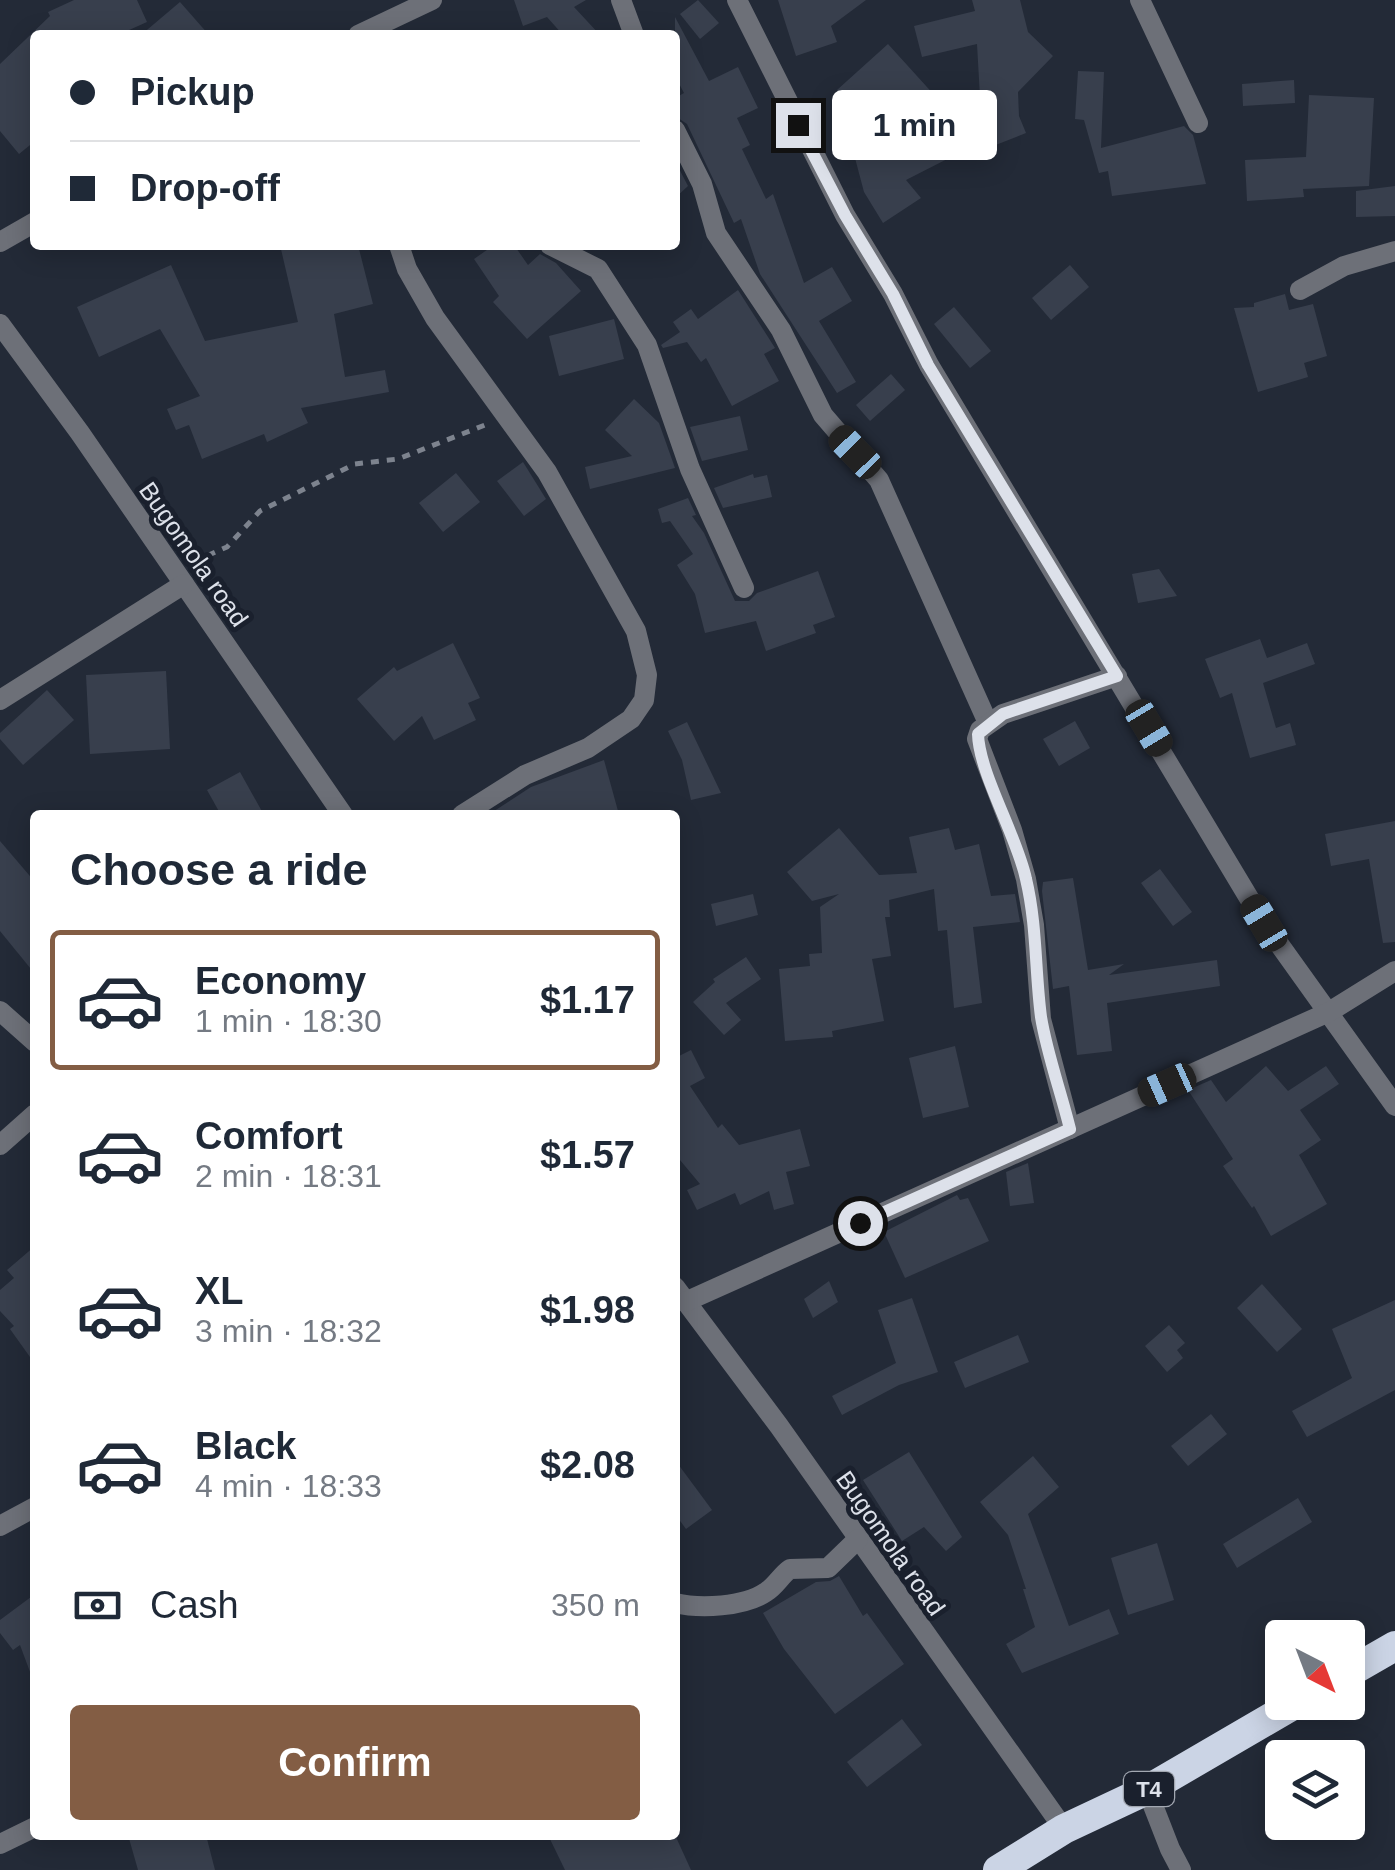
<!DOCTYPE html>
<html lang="en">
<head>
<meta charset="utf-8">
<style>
  :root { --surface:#fff; --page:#f2f2f3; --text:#1f2937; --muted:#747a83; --line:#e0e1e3; --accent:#835d44 }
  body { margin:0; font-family:Arial,sans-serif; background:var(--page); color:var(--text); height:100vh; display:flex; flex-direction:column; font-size:38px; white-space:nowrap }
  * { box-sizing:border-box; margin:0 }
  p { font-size:32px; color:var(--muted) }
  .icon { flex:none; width:55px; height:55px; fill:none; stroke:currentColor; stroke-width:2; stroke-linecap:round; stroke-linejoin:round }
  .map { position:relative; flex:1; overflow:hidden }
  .details { position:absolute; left:30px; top:810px; width:650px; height:1030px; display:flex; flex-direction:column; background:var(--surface); border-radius:10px; box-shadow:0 5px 25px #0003 }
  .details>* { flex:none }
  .guide { position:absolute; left:30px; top:30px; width:650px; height:220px; border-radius:10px; box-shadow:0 5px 25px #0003; display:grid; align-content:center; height:220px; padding:0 40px; background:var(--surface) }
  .needle { width:65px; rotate:138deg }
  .tools { position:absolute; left:1265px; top:1620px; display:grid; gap:20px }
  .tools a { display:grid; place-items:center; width:100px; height:100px; border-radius:10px; background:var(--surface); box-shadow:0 5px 25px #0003; font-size:50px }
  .end { position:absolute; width:45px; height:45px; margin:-22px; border:12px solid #dde1ea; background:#111; box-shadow:0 0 0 5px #111 }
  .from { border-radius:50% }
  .bubble { position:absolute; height:70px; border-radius:10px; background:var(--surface); box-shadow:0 5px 25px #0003; font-size:32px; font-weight:700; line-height:70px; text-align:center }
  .car { position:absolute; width:30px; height:60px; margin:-30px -15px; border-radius:12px; box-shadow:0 0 8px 2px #0007; background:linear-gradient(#222 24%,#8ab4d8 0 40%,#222 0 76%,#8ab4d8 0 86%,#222 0) }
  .guide b { display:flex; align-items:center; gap:35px; height:95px; font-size:38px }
  .guide b+b { border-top:2px solid var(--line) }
  .guide i { width:25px; height:25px; background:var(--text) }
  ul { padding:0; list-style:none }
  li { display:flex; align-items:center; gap:30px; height:140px; margin:0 20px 15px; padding:0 20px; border:5px solid transparent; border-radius:10px }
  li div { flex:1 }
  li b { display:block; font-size:38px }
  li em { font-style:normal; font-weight:700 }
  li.active { border-color:var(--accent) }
  li>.icon { width:90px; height:90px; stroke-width:1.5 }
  h2 { padding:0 40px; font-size:45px; line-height:120px }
  .pay { display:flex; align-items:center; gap:25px; height:110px; padding:0 40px; font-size:38px }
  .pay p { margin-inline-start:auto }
  .action { display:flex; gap:20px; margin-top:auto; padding:20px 40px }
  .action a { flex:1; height:115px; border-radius:10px; background:var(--accent); color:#fff; font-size:40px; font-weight:700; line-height:115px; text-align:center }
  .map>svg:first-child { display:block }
</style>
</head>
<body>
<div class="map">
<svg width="1395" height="1870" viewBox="0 0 1395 1870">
  <rect width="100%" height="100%" fill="#232a37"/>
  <!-- building -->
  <g fill="#383f4d">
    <path d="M74,0H137L147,22L118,35H35V141L19,154L0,131V64L50,16L48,12Z"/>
    <path d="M514,0H586L574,7L600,35H563L547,17L523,26Z"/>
    <path d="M698,0L719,23L700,39L680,14Z"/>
    <path d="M778,0H866L831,26L837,42L796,56Z"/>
    <path d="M972,0H1020L1028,32L1053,56L1018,92L1019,116L1026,133L983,150L977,44L922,57L914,26L975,11Z"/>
    <path d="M180,2L209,35H141Z"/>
    <path d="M675,17L709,81L738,67L758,108L737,118L750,145L742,149L766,199L773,194L804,283L832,267L852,301L819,321L856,382L837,393L760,274L741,219L734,223L687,124L675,116V98L684,93L675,76Z"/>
    <path d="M888,44L936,97L957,154L906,180L921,198L883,223L864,192L837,90Z"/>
    <path d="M1078,71L1104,72L1101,148L1184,126L1193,135L1206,184L1112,196L1108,171L1099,173L1084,120L1075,119Z"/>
    <path d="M1294,80L1295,103L1243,106L1242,84Z"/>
    <path d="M1309,95L1374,98L1369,186L1303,189L1304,197L1247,201L1245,160L1306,157Z"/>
    <path d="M675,161L688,186L675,198Z"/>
    <path d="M1395,186V216L1356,217V191Z"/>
    <path d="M280,245H358L373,304L334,314L345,377L385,370L389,392L301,408L308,423L267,442L264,434L202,459L189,425L176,430L167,409L200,396L160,329L99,357L77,307L171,265L205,341L298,322Z"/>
    <path d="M494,245H514L528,265L540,254L556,263L581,291L527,339L493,302L499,296L474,259Z"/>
    <path d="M1070,265L1089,287L1051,320L1032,298Z"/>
    <path d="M738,290L775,348L764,354L779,381L732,406L706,358L701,362L687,342L663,348L661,345L680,332L673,322L691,309L698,319Z"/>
    <path d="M1285,294L1289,310L1313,304L1327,356L1304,363L1308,377L1258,392L1234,308L1254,307V303Z"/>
    <path d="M954,307L991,351L970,368L934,324Z"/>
    <path d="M614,319L624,359L559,376L549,336Z"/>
    <path d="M891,374L905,390L870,421L856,405Z"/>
    <path d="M634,399L659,423L675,468L590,489L585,467L632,456L605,430Z"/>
    <path d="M740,416L748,450L702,461L690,427Z"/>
    <path d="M523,462L546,499L524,516L497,481Z"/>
    <path d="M456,473L480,502L443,532L419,503Z"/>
    <path d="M753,474L754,478L767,475L772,497L723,508L714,488Z"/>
    <path d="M688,498L696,515L692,516L704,533L735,601H749L757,593L818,571L835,617L813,625L816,633L766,651L756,621L705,633L695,594L677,565L693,554L670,521L662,523L658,509Z"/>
    <path d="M1159,569L1177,596L1138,603L1132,574Z"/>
    <path d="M1260,639L1267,658L1307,643L1315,664L1263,683L1276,728L1290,723L1296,745L1250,758L1232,693L1220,698L1205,659Z"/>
    <path d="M453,643L480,698L468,703L476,720L434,740L422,716L394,741L357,699L394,667L397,671Z"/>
    <path d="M166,671L170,749L90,754L86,675Z"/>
    <path d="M47,690L74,720L23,765L0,739V733Z"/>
    <path d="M1075,721L1090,748L1059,766L1043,739Z"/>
    <path d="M687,722L721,793L691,800L682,760L668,731Z"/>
    <path d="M604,760L618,811L604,815H488L531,787Z"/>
    <path d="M240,772L264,815H221L207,790Z"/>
    <path d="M1395,821V942L1383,943L1369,859L1331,866L1325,834Z"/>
    <path d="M839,828L879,875L917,873L909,837L949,828L955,850L979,844L991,896L1015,894L1020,922L973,927L982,1003L954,1008L947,930L938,931L934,889L889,900L890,917H885L891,956L872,959L884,1021L832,1031L833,1037L785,1041L779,969L810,966L809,954L822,953L820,907L839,894L812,901L787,872Z"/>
    <path d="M0,841L35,882V974L0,931Z"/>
    <path d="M1160,869L1192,912L1173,926L1141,883Z"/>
    <path d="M1073,878L1088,970L1124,964L1109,975L1217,960L1220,986L1107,1003L1112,1051L1077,1055L1069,986L1053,989L1042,891L1043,882Z"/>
    <path d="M753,894L758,915L716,926L711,904Z"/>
    <path d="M746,957L761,979L726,1003L741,1020L724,1035L693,1002L715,982L713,979Z"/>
    <path d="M955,1046L969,1107L923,1118L909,1058Z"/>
    <path d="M691,1050L705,1078L690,1086L718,1128L722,1124L739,1145L800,1129L810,1166L786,1172L794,1204L774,1210L769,1191L740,1205L735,1193L697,1210L687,1190L700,1184L675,1154V1058Z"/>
    <path d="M1266,1066L1288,1091L1326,1066L1339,1084L1300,1110L1321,1140L1299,1155L1327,1204L1271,1236L1254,1206L1252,1208L1223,1166L1233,1159L1188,1090L1211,1080L1226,1102Z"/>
    <path d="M1028,1163L1034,1203L1010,1206L1006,1172Z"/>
    <path d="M957,1195L960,1200L968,1198L989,1241L905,1278L884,1232Z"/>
    <path d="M35,1246V1364L10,1329L14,1326L0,1311V1290L14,1278L7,1270Z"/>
    <path d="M829,1281L838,1302L813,1318L804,1299Z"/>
    <path d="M1262,1284L1302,1329L1277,1352L1237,1308Z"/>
    <path d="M912,1298L938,1372L899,1385L842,1415L832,1396L896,1363L878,1310Z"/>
    <path d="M1395,1300V1390L1307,1437L1292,1411L1352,1378L1332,1329Z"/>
    <path d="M1169,1325L1185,1343L1177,1350L1183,1358L1167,1372L1145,1346Z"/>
    <path d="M1018,1335L1029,1362L965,1388L954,1362Z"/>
    <path d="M1211,1414L1227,1434L1188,1466L1171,1446Z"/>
    <path d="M909,1452L962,1537L946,1551L924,1527L902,1541L863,1480Z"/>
    <path d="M1033,1456L1059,1487L1028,1514L1069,1626L1109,1609L1119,1634L1022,1673L1006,1644L1035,1627L1023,1589H1026L1008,1535L980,1502Z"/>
    <path d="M675,1460L712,1510L686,1529L675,1514Z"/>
    <path d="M1298,1498L1312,1522L1237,1568L1223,1544Z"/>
    <path d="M1157,1543L1174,1600L1128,1615L1111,1558Z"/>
    <path d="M839,1576L863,1616L867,1613L904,1664L835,1714L784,1649L763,1613L816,1582L830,1581Z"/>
    <path d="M35,1594V1680H33L20,1645L13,1650L0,1633V1620Z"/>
    <path d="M902,1719L922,1745L867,1787L847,1762Z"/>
    <path d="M128,1835H206L215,1870H138Z"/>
    <path d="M548,1835H675L691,1870H565Z"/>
  </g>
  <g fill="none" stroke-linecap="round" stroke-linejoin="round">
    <!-- path -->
    <path stroke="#7d838e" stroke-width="5" stroke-dasharray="8 8" stroke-linecap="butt" d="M193,562L227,547L260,511L355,464L398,459L485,425"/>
    <!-- street -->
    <g stroke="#6d7078" stroke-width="20">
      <path d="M621,0L634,35"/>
      <path d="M737,0L845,215L893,294L929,365L1264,923L1395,1106"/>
      <path d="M1140,0L1198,123"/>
      <path d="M358,35L432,0"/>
      <path d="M675,130L702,184L716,233L781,330L823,415L879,480L988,723"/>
      <path d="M0,242L35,222"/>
      <path d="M399,245L407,269L435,318L547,472L636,631L647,675L644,700L631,719L588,748L525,775L462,815"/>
      <path d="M550,245L598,269L647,345L690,469L744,588"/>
      <path d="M1300,290L1344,266L1395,251"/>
      <path d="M0,324L80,433L343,815"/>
      <path d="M0,700L184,584"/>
      <path d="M0,1011L35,1042"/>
      <path d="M1070,1129L1041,1019L1034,925L1026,879L1012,830L977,739L980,730L1003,714L1117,676"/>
      <path d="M0,1145L35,1114"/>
      <path d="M675,1287L779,1426L1064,1829"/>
      <path d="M685,1302L1329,1012L1395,971"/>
      <path d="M0,1526L35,1507"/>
      <path d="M675,1603C700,1609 744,1607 766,1592C776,1586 781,1575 790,1569L828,1568L858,1539"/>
      <path d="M1147,1790L1170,1849L1181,1870"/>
      <path d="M0,1844L35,1827"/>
    </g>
    <!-- highway -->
    <g stroke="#cbd4e5" stroke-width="30">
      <path d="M1348,1673L1395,1646"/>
      <path d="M998,1870L1064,1829L1147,1790L1298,1702"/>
    </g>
  </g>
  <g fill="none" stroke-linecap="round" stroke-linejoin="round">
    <!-- route -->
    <path stroke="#dde1ea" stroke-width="12" d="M798,125L845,215L893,294L928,365L1117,676L1003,714L978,734C979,773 1017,836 1026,879C1037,925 1035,971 1041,1017C1047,1054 1061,1092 1070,1129L860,1223"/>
  </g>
  <g text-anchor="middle" stroke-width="10" stroke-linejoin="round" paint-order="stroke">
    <!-- shield labels -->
    <rect fill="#1a202d" stroke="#a2a7b1" stroke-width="2.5" x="1124" y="1772" width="50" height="34" rx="8"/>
    <g font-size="22" font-weight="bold" fill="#dde1ea">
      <text x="1149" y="1797">T4</text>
    </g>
    <!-- street labels -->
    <g font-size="25" fill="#dde1ea" stroke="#1a202d">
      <text transform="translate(194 554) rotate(55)" y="9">Bugomola road</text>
      <text transform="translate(891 1543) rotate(55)" y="9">Bugomola road</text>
    </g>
  </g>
</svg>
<div class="tools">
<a><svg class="needle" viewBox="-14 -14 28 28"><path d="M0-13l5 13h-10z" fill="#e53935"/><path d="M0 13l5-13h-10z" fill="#747a83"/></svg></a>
<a><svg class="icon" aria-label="layers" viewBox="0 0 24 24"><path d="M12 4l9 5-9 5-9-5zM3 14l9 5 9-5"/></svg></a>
</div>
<i class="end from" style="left:860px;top:1223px"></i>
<i class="end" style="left:798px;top:125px"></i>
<div class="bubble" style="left:832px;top:90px;width:165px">1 min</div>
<i class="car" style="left:855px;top:452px;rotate:316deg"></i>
<i class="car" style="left:1149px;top:728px;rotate:149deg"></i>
<i class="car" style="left:1264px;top:923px;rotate:329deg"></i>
<i class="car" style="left:1167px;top:1085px;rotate:246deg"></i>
<div class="guide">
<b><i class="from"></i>Pickup</b>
<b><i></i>Drop-off</b>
</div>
<section class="details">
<h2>Choose a ride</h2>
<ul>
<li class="active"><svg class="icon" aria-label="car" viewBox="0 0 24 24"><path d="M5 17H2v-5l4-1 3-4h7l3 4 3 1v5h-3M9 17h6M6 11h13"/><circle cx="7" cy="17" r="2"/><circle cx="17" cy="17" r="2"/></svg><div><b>Economy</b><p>1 min · 18:30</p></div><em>$1.17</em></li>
<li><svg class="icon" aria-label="car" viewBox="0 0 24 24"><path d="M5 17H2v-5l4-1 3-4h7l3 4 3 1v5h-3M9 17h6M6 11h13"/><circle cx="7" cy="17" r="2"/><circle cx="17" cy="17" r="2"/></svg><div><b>Comfort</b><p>2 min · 18:31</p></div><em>$1.57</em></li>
<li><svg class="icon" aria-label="car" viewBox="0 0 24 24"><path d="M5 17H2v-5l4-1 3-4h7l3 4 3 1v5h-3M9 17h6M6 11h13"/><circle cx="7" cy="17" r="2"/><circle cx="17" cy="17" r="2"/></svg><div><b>XL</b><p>3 min · 18:32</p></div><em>$1.98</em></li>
<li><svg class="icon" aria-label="car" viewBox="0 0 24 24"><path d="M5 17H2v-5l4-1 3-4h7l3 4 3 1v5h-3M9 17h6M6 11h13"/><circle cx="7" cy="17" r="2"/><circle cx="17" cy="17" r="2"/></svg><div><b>Black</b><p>4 min · 18:33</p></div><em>$2.08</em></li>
</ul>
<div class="pay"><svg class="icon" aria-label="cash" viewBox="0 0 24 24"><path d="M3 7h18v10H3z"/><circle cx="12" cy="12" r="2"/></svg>Cash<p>350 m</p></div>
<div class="action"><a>Confirm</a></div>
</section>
</div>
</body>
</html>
